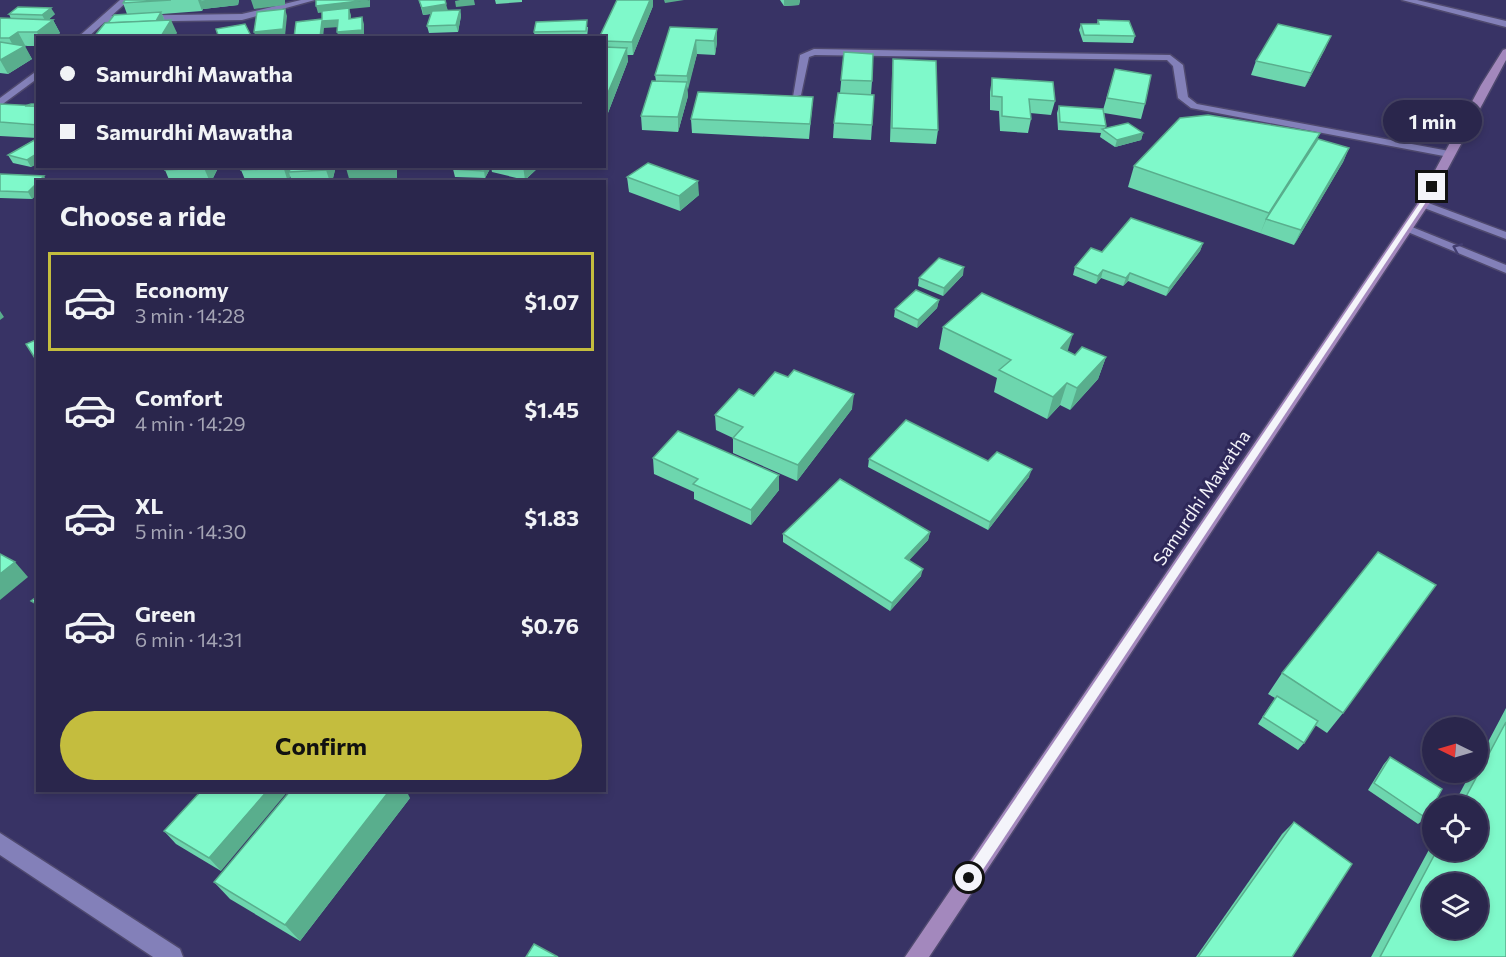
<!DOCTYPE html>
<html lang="en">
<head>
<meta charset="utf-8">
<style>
  :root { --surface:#2a264c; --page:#363256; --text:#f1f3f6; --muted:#a5a5b5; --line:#464364; --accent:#c4bd3e }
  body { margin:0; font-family:Commissioner,sans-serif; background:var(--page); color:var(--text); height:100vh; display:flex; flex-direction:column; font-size:22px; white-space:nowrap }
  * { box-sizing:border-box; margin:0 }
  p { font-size:20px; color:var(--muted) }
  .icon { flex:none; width:33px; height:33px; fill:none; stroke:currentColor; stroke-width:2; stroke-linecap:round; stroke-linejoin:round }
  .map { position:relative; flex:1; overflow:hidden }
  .drawer { position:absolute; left:36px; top:180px; width:570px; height:612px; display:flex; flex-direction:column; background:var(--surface); border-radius:0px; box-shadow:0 3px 9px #0003,0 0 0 2px var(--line) }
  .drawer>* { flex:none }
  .hud { position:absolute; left:36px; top:36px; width:570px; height:132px; border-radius:0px; box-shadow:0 3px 9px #0003,0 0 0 2px var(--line); display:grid; align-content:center; height:132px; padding:0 24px; background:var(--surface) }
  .needle { width:39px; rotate:275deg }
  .controls { position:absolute; left:1422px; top:717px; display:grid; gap:12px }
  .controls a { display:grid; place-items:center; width:66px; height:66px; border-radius:50%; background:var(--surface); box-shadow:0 3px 9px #0003,0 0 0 2px var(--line); font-size:30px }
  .end { position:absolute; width:27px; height:27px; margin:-14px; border:8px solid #f4f4fa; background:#111; box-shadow:0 0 0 3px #111 }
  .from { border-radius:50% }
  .bubble { position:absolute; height:42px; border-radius:21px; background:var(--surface); box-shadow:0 3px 9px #0003,0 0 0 2px var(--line); font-size:20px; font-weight:700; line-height:42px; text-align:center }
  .hud b { display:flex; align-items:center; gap:21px; height:57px; font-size:22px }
  .hud b+b { border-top:2px solid var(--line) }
  .hud i { width:15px; height:15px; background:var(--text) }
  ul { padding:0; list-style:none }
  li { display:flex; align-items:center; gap:18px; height:99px; margin:0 12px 9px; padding:0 12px; border:3px solid transparent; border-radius:0px }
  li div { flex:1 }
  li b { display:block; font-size:22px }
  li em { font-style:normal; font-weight:700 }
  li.on { border-color:var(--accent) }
  li>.icon { width:54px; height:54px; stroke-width:1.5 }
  h2 { padding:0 24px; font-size:27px; line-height:72px }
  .primary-button { display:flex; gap:12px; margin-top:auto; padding:12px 24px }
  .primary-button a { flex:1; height:69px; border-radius:36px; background:var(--accent); color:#111; font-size:24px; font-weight:700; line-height:69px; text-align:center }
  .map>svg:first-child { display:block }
</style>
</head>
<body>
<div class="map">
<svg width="1506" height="957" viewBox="0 0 1506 957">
  <rect width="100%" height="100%" fill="#383365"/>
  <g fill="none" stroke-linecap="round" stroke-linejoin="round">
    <!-- service casing -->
    <g stroke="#4f496f" stroke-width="3">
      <g id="service">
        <path d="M814,49L1170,55L1183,65L1188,97L1197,104L1449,151L1454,154L1449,157L1191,108L1178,98L1173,66L1167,60H1162L815,55L809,57L801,95L793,97L800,55Z"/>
        <path d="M1423,201L1506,232V239L1419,206L1417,204Z"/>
        <path d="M1407,225L1506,265V273L1403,230V226Z"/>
      </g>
    </g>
    <!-- minor casing -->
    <g stroke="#4f496f" stroke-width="3">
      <g id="minor">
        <path d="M301,0H315L242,20L104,22L100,19L104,16L242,14Z"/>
        <path d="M1402,0H1417L1506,21V27Z"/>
      </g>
    </g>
    <!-- tertiary casing -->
    <g stroke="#4f496f" stroke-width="3">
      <g id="tertiary">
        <path d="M120,0H129L87,38H77Z"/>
        <path d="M38,70V78L0,106V98Z"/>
        <path d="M0,833L180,949L183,957H153L0,855Z"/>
      </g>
    </g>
    <!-- secondary casing -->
    <g stroke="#4f496f" stroke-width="3">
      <path id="secondary" d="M1506,49V60L1429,204L929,957H905L1417,204L1481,85L1503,50Z"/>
    </g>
    <!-- service -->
    <use href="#service" fill="#8380b9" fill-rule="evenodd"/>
    <!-- minor -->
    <use href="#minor" fill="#8380b9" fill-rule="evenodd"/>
    <!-- tertiary -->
    <use href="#tertiary" fill="#8380b9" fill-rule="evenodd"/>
    <!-- secondary -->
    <use href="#secondary" fill="#a388bd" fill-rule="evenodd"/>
  </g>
  <!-- wall -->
  <g fill="#6dd6ae">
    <path d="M125,0H239L238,5L203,9L202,11L162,14L164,19L163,20L177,33L108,23L127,14L123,3Z"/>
    <path d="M419,0L448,10H460L461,16L458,32L429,33L427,26L431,14L423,15Z"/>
    <path d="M495,0H522V2L496,4Z"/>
    <path d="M780,0H800L799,5L784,6Z"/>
    <path d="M653,6L633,55H627L628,61L606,118H604V38Z"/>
    <path d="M9,14H55L48,20H53L60,33L54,38H38V46H24L32,59L8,74L0,73V18L11,19Z"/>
    <path d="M1098,20L1135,36L1133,43L1083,42L1079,30L1081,24H1097Z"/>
    <path d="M588,27L587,38H535L534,32Z"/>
    <path d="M670,27L717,29V42L715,55L697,54L687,90L688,96L678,132L642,130L641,116L656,81L655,75Z"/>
    <path d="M1331,36L1325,49L1305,87L1251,75L1256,61Z"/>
    <path d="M844,52L872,81L871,95H874L871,140L833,138L834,123L840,93Z"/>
    <path d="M893,59L938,130L936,144L890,142L892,73Z"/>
    <path d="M1115,69L1145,104L1141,119L1104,113L1106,126L1105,129L1143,133L1141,140L1115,147L1100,137L1101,133L1058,130L1057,113L1059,106L1103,110Z"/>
    <path d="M992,78L1055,101L1051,115L1030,113L1031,119L1028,133L1000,131L999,111L990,110V92Z"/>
    <path d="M813,97L809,139L692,133L691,119Z"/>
    <path d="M0,104L25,106L38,104V163L31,167L13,163L8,155L37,138L0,136Z"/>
    <path d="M1318,139L1349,148L1343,162L1294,245L1128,187L1134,166Z"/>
    <path d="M111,166H141L113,169Z"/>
    <path d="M219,166L211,182H170L165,170Z"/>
    <path d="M243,166H336L332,182H292L290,176L288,182H246L241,170Z"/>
    <path d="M409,166H435L410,168Z"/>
    <path d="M454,166H540L525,180L492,172L491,167L485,178L455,177L453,169Z"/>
    <path d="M0,174L47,182L32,199L0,198Z"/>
    <path d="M627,177L699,195L680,211L629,192Z"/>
    <path d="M1203,243L1200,251L1166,296L1128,281L1123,286L1101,278L1096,284L1073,275L1075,267L1102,252Z"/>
    <path d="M963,275L943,296L918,286L919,278Z"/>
    <path d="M939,300L937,308L917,328L894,317L895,309Z"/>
    <path d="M943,327L1068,351L1075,355L1106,357L1098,379L1070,410L1060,405L1047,419L994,392L997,378L939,349Z"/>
    <path d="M788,377L852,409L797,481L733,453V438L716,430L715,415Z"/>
    <path d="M653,458L779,475V490L751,525L694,499V492L654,474Z"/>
    <path d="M869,459L988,461L1029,477L988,530L868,467Z"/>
    <path d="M930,532L928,540L909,560L921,576L890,611L783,542V534Z"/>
    <path d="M1282,673L1343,713L1327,733L1315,725L1304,743L1298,750L1258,724L1275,698L1268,694Z"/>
    <path d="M1506,708V957H1371L1432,844V850H1478V806H1453L1471,772H1478V761Z"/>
    <path d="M1390,757L1426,818L1418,824L1368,790L1384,764Z"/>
    <path d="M202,790L221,871L176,844L164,831Z"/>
    <path d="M410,798L300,941L230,899L214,882Z"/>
    <path d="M1294,822L1292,957H1196L1282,834Z"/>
  </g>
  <!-- shaded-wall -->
  <g fill="#59ae8d">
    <path d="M198,0H239L238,5L203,9L202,11Z"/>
    <path d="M251,0H285V5L254,9Z"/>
    <path d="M370,0V7L349,9L351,15V26L349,19V9L318,13L316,6Z"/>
    <path d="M460,0H474L475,5L456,7L455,1Z"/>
    <path d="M650,0H653V6L633,55L632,42Z"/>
    <path d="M664,0H684L665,3Z"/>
    <path d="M784,0H800L799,5L784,6Z"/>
    <path d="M446,4L448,11L423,15L422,8Z"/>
    <path d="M51,8L55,14L46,22L42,15Z"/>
    <path d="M285,9L287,16L285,36L271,38H256L254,32Z"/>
    <path d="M460,10L461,16L458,32L456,25Z"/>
    <path d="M161,12L164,19L157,30L154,23Z"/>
    <path d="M362,17L364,24V36L339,38L337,32Z"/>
    <path d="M53,20L60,33L54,38H39L37,32Z"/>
    <path d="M171,20L177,33L174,38H160Z"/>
    <path d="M338,20L340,27L324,28L323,38H314L322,21Z"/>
    <path d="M717,29V42L715,55L714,41Z"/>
    <path d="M18,32L25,45L20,48L25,46L32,59L8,74L0,60L16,51L9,38Z"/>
    <path d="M1331,36L1325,49L1305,87L1311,73Z"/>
    <path d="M696,40L697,54L688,90L687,76Z"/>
    <path d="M627,48L628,61L606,118L604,102Z"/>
    <path d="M687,82L688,96L678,132V117Z"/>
    <path d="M1143,133L1141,140L1115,147L1117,140Z"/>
    <path d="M1320,133L1311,153L1266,219L1260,234L1269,213Z"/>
    <path d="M1349,148L1343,162L1294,245L1301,230Z"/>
    <path d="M38,153V163L31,167L27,160Z"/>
    <path d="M205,166H219L211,182H210L204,168Z"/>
    <path d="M283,166H294L289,172L290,176L288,182Z"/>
    <path d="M327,166H336L332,182H330L326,170Z"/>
    <path d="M362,166H397V178L363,182H350L346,168Z"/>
    <path d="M486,166L491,167L485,178L484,171Z"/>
    <path d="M523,166H540L525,180Z"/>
    <path d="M44,176L47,182H38Z"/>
    <path d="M698,181L699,195L680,211L679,196Z"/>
    <path d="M38,182V194L32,199L28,192Z"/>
    <path d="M1203,243L1200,251L1166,296L1169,288Z"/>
    <path d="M964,267L963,275L943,296L944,288Z"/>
    <path d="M1103,270L1101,278L1096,284L1098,276Z"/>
    <path d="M1130,273L1128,281L1123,286L1126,278Z"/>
    <path d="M939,300L937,308L917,328L918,320Z"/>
    <path d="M0,311L4,317L0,320Z"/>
    <path d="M1073,334L1066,356L1061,348Z"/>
    <path d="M1106,357L1098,379L1070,410L1077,388Z"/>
    <path d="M1067,383L1060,405L1047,419L1053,397Z"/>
    <path d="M854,394L852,409L797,481L798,465Z"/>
    <path d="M1032,469L1029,477L988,530L990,522Z"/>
    <path d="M779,475V490L751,525V510Z"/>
    <path d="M930,532L928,540L904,566L905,558Z"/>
    <path d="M15,562L28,577L0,600V574Z"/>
    <path d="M923,569L921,576L890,611L892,603Z"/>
    <path d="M268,790H289L221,871L209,858Z"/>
    <path d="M390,790H406L410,798L300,941L285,925Z"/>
  </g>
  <!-- building -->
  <g fill="#7ff9ca" stroke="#59ae8d" stroke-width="1.5" fill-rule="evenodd">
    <path d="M125,0H171L123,3Z"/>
    <path d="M201,0H221L200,2Z"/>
    <path d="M316,0H368L316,6Z"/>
    <path d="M419,0H445L446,4L422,8Z"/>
    <path d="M617,0H650L632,42L604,41V38H599Z"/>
    <path d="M18,7L51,8L42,15L9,14Z"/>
    <path d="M349,8V19L362,17V30L337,32L338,20L322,21L320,37L294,38L296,22L322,19V11Z"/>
    <path d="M285,9L283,29L254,32L257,12Z"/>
    <path d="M460,10L456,25L427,26L432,11Z"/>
    <path d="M161,12L156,21L108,23L114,15Z"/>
    <path d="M0,18L53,20L37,32H18L9,38H0Z"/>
    <path d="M171,20L160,38H93L105,23Z"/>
    <path d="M587,20L586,31L534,32L536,22Z"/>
    <path d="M1098,20L1129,21L1135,36L1084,35L1081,24H1099Z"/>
    <path d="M245,24L252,38H219L216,29Z"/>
    <path d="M1278,24L1331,36L1311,73L1256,61Z"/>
    <path d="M670,27L717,29L714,41L696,40L687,76L655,75Z"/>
    <path d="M421,36V38H402Z"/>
    <path d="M0,42L25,46L0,60Z"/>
    <path d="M604,47L627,48L604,102Z"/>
    <path d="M844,52L873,54L872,81L841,80Z"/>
    <path d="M893,59L936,61L938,130L892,128Z"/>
    <path d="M1115,69L1151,75L1145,104L1107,98Z"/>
    <path d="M992,78L1053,82L1055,101L1029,99L1031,119L1002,116V97L992,96Z"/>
    <path d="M652,81L687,82L678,117L641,116Z"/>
    <path d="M698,92L813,97L810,124L691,119Z"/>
    <path d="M838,93L874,95L872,125L834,123Z"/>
    <path d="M0,104L38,106V125L0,122Z"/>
    <path d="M31,104H38V106H25Z"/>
    <path d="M1059,106L1103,109L1106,126L1060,122Z"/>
    <path d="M1208,115L1320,133L1269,213L1134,166L1180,118Z"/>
    <path d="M1128,123L1143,133L1117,140L1102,129Z"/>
    <path d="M38,138V153L27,160L8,155Z"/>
    <path d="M1318,139L1349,148L1301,230L1266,219Z"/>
    <path d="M648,163L698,181L679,196L627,177Z"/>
    <path d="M167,166H205L204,168L165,170Z"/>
    <path d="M243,166H283V168L241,170Z"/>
    <path d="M291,166H327L326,170L289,172Z"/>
    <path d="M346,166H362L346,168Z"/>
    <path d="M454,166H486L484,171L453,169Z"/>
    <path d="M0,174L44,176L28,192L0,191Z"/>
    <path d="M1131,218L1203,243L1169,288L1130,273L1126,278L1103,270L1098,276L1075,267L1091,248L1102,252Z"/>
    <path d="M939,258L964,267L944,288L919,278Z"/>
    <path d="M916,290L939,300L918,320L895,309Z"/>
    <path d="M982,293L1073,334L1061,348L1075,355L1082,347L1106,357L1077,388L1067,383L1053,397L999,370L1011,360L943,327Z"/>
    <path d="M38,339V363L26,344Z"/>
    <path d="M794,370L854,394L798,465L733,438L743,427L715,415L739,389L754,396L775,372L788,377Z"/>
    <path d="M906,420L988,461L997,452L1032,469L990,522L869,459Z"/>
    <path d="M678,431L779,475L751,510L693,484L698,479L653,458Z"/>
    <path d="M840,479L930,532L905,558L923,569L892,603L783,534Z"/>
    <path d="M1378,552L1436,585L1343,713L1282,673Z"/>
    <path d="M0,554L15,562L0,574Z"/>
    <path d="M38,596V605L31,601Z"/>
    <path d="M1277,696L1318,721L1304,743L1263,717Z"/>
    <path d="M1506,722V957H1380L1437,850H1478V806H1461ZM1432,884H1478V928H1432Z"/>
    <path d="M1390,757L1442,789L1426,818L1374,783Z"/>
    <path d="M202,790H268L209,858L164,831Z"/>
    <path d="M291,790H390L285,925L214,882Z"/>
    <path d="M1294,822L1352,864L1292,957H1198Z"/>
    <path d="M534,944L558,957H526Z"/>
  </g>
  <!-- one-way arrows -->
  <defs><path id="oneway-chevron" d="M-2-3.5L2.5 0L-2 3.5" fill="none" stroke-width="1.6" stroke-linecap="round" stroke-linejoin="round" transform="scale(1.5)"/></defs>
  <use stroke="#433e71" href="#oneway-chevron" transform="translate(1457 248) rotate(-157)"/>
  <!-- route -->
  <path fill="#f4f4fa" d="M1432,185L1436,187L974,883H965V873Z"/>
  <g text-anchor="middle" stroke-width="6" stroke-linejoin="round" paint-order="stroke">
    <!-- street labels -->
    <g font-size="18" fill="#f4f4fa" stroke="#2e2859">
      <text transform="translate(1202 498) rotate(-56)" y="6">Samurdhi Mawatha</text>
    </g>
  </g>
</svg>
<div class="controls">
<a><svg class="needle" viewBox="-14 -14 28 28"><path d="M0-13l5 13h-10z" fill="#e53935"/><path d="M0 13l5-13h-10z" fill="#a5a5b5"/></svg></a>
<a><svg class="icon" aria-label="locate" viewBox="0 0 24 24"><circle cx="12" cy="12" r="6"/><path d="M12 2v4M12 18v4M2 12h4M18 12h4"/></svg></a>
<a><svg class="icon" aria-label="layers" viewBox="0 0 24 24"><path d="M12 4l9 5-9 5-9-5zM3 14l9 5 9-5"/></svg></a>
</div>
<i class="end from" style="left:969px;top:878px"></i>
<i class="end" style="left:1432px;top:187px"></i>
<div class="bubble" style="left:1383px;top:100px;width:99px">1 min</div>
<div class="hud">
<b><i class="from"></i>Samurdhi Mawatha</b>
<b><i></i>Samurdhi Mawatha</b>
</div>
<section class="drawer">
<h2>Choose a ride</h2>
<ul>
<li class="on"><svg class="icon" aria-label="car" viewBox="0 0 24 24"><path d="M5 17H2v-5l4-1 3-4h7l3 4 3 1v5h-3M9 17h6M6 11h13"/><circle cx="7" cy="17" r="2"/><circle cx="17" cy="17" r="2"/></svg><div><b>Economy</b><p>3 min · 14:28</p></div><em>$1.07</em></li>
<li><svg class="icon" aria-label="car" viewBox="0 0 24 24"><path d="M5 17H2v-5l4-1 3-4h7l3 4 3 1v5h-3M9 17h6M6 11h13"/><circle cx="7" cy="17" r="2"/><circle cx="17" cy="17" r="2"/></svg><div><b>Comfort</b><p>4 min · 14:29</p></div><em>$1.45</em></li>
<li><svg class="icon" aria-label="car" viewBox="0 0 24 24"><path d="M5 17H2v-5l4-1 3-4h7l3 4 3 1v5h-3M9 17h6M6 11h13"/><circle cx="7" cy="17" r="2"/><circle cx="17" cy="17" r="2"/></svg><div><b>XL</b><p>5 min · 14:30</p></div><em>$1.83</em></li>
<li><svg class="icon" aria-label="car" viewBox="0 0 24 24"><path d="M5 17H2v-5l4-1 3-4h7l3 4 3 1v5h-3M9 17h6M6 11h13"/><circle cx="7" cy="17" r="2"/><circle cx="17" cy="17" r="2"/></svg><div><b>Green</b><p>6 min · 14:31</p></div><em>$0.76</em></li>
</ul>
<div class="primary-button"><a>Confirm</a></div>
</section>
</div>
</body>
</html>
